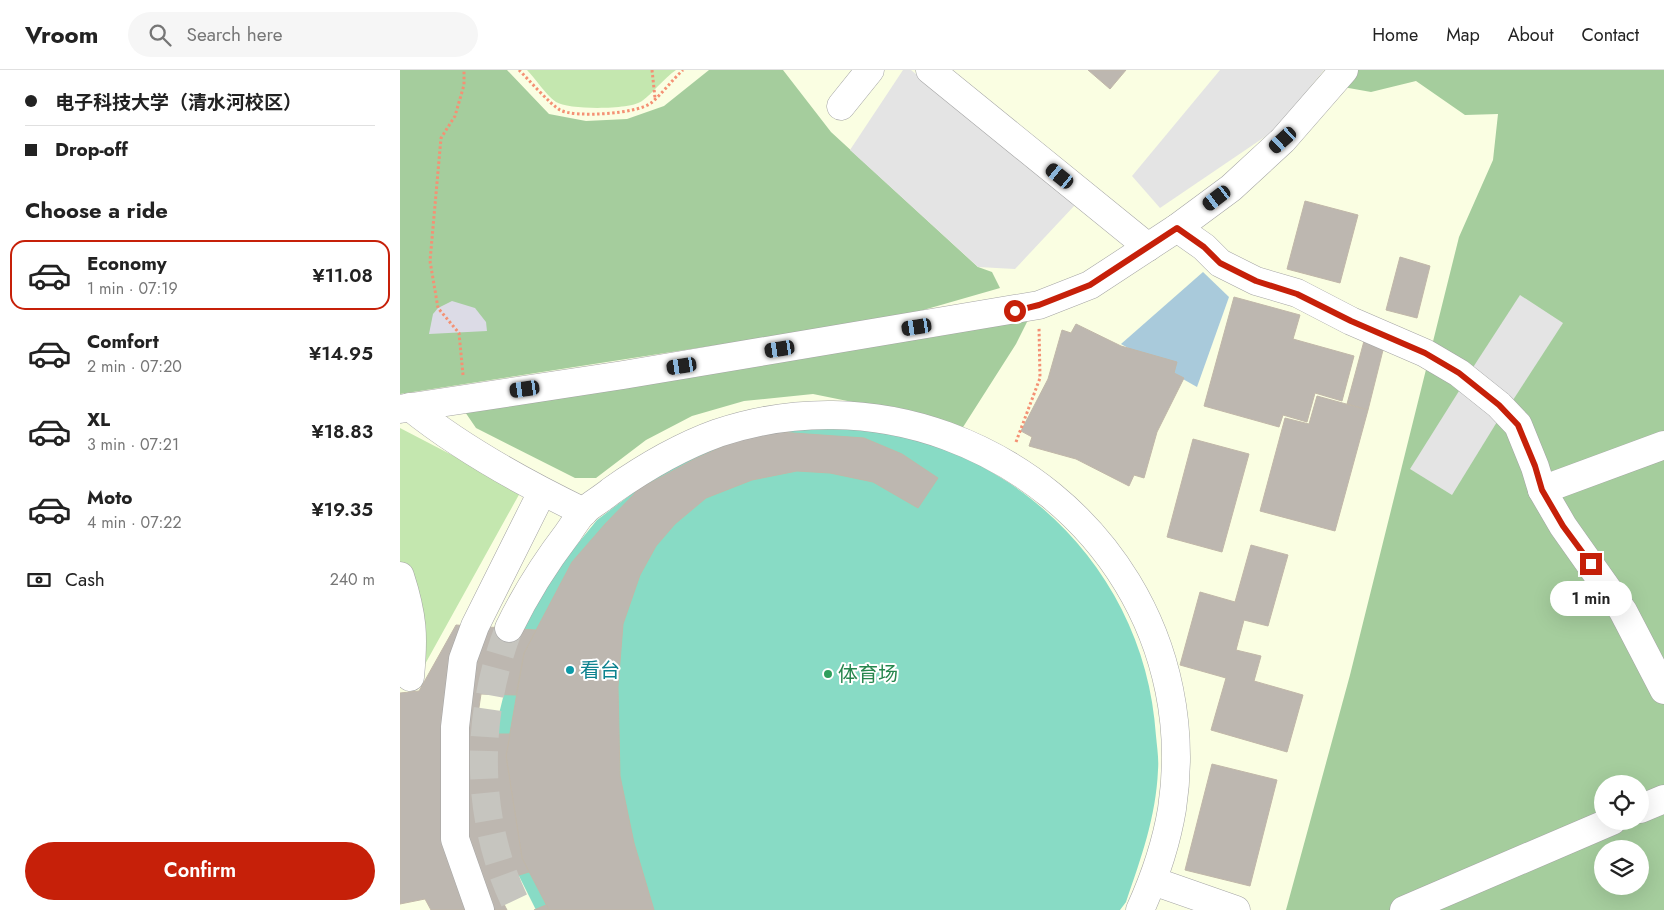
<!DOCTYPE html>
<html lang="en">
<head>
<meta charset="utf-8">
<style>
  :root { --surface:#fff; --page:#f6f6f6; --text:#222; --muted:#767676; --line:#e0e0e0; --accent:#c62009 }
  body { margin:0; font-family:Jost,"Noto Sans SC",sans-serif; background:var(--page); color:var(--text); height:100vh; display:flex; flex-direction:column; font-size:19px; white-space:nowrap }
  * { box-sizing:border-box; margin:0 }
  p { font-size:16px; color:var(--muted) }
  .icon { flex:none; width:28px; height:28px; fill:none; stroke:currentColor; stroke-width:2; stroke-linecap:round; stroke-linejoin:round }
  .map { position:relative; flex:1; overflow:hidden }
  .sheet { display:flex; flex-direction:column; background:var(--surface); width:400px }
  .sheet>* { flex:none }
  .hud { display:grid; align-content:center; height:110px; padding:0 25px; background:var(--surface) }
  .fabs { position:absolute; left:1194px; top:705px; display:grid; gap:10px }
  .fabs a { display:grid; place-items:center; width:55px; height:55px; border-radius:50%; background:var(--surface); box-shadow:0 5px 20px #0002; font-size:25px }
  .end { position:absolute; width:22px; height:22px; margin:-11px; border:6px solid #c62009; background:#fff; box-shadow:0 0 0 2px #fff }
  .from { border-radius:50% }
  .bubble { position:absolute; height:35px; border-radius:18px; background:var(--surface); box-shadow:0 5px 20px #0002; font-size:16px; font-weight:600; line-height:35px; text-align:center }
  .car { position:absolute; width:15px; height:30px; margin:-15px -8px; border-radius:6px; box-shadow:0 0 4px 1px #0007; background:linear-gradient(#222 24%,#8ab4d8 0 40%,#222 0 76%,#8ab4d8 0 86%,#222 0) }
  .hud b { display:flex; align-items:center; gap:18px; height:48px; font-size:19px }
  .hud b+b { border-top:1px solid var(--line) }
  .hud i { width:12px; height:12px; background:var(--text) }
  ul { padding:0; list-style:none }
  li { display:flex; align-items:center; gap:15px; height:70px; margin:0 10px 8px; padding:0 15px; border:2px solid transparent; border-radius:15px }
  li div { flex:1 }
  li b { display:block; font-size:19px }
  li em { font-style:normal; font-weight:600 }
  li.on { border-color:var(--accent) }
  li>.icon { width:45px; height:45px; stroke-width:1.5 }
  h2 { padding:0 25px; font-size:22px; line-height:60px }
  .pay { display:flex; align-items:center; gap:12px; height:55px; padding:0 25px; font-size:19px }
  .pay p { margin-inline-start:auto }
  .cta { display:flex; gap:10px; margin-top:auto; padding:10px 25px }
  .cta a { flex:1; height:58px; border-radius:30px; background:var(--accent); color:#fff; font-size:20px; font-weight:600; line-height:58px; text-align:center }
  header { display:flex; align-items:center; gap:30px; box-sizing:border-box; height:70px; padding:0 25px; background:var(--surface); border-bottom:1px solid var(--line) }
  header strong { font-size:24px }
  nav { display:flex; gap:28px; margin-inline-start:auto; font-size:18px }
  .search { width:350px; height:45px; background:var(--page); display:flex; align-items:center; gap:12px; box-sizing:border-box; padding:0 18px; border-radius:28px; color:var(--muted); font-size:19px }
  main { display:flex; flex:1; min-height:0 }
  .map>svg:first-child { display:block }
</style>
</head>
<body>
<header>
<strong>Vroom</strong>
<div class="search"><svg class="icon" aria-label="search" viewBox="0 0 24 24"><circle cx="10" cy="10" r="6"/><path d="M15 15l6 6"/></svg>Search here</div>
<nav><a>Home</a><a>Map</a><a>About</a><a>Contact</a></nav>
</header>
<main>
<section class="sheet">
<div class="hud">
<b><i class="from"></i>电子科技大学（清水河校区）</b>
<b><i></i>Drop-off</b>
</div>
<h2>Choose a ride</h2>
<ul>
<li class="on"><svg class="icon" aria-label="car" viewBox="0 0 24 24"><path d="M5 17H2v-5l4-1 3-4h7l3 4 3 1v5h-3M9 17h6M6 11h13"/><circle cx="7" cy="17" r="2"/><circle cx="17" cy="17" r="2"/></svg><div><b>Economy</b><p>1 min · 07:19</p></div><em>¥11.08</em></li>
<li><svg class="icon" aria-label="car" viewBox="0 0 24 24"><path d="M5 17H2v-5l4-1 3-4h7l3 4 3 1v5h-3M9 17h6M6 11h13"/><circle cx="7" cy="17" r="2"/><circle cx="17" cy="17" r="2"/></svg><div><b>Comfort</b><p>2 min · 07:20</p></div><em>¥14.95</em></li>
<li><svg class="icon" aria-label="car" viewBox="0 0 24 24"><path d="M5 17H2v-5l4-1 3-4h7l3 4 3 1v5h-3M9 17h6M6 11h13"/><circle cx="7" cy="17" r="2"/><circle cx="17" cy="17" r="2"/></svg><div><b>XL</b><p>3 min · 07:21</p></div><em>¥18.83</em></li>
<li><svg class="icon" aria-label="car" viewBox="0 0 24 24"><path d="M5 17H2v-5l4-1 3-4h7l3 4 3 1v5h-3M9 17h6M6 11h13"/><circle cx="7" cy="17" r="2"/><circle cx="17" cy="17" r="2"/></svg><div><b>Moto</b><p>4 min · 07:22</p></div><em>¥19.35</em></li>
</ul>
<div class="pay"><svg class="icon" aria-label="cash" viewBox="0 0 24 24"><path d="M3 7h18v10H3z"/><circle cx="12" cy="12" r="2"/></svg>Cash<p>240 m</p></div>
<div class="cta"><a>Confirm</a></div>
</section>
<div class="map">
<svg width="1264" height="840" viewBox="0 0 1264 840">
  <rect width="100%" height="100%" fill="#f0eee7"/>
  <!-- education -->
  <path fill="#fafee2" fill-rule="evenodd" d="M0,0H1264V840H0ZM1202,714H1240V751H1202ZM1202,779H1240V816H1202Z"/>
  <!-- grass -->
  <g fill="#c4e7af">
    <path d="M127,0H276C263,9 254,22 242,31C231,40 168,40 156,32C145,24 136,9 127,0Z"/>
    <path d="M0,358L121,421L24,596L4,498L0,493Z"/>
  </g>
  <!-- forest -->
  <g fill="#a5cd9d" fill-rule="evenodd">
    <path d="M0,0H107L149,44L186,51L227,49L264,36L309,0H383L431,62L578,197L592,202L600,218L499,247L0,324Z"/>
    <path d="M957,0H1264V840H886L950,605L1059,167L1093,90L1098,44L1065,45L1016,11L971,22L943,17ZM1202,714H1240V751H1202ZM1202,779H1240V816H1202Z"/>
    <path d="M630,246L616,274L558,365L487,339L413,324L344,331L292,346L246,370L196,408H175L76,358L61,336Z"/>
  </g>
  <!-- pitch -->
  <path fill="#88dbc5" d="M399,359C423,360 450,358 474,361C494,364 529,373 547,380C667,429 748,538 756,666C757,677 759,689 758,700C756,747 741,788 726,832L720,840H136L114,796L98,723V648L116,575L149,509L197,450L257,405L325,374Z"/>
  <!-- parking -->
  <g fill="#e4e4e4">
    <path d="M503,0H511L675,135L615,199L578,197L450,80Z"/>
    <path d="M820,0H924L875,60L760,138L732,106Z"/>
    <path d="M1120,225L1163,253L1113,330L1070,302Z"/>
    <path d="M1059,321L1100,347L1052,425L1010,399Z"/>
  </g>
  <!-- plaza -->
  <path fill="#dcdbe6" d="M52,231L75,238L86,252L87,261L29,264L33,244L38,238Z"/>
  <!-- water -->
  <path fill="#a9cadb" d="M803,202L829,227L797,317L721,274Z"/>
  <!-- building -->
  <g fill="#bdb7b0" stroke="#c1b7a9">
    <path d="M688,0H726L710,19Z"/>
    <path d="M905,131L958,145L940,213L887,199Z"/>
    <path d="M1000,187L1030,196L1017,248L986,240Z"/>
    <path d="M834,227L900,245L893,269L954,286L942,331L915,323L907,352L883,345L879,357L804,336Z"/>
    <path d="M676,254L721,276L777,292L774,303L784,308L757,362L744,408L734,405L729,416L676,389L629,376L632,367L621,361L648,309L662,260L671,263Z"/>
    <path d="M964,271L984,276L968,340L947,334Z"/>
    <path d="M917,326L968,340L935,461L860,441L885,348L909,354Z"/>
    <path d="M379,362L464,368L502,384L538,408L518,438L473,412L430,403L397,401L352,410L306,428L275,454L256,476L240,505L223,554L218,617L220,706L234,773L254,840H149L122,788L106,686L124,583L172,492L206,453L239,419L295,389L340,369Z"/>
    <path d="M793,369L849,384L822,482L767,467Z"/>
    <path d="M851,475L888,485L868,556L844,550L836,580L861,586L854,611L903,625L887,682L811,660L826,608L780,595L800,522L835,532Z"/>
    <path d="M56,555L136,560L124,583L116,625L81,624L75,664H110L106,686L122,788L129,802L93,813L107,840H31L25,829L0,834V623L19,621Z"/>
    <path d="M812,694L877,710L850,816L785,800Z"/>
    <path d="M146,835L149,840H134Z"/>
  </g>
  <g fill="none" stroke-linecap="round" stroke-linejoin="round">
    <!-- minor-tunnel -->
    <path stroke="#c6c5bf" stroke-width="28" stroke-dasharray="28 14" stroke-linecap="butt" d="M109,558C74,648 74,753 119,840"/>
    <!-- minor casing -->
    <g stroke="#a4a4a4" stroke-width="29">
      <g id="minor">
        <path d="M530,0L748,177"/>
        <path d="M441,36L470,0"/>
        <path d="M777,158L804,177L820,193L856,211L897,223L951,251L1025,283L1059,303L1099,335L1118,355L1135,397L1142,420L1163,456L1223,541L1264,620"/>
        <path d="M10,337C62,379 124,413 184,442"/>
        <path d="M0,339L223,305L639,235L690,215L777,158L831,118L883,70L944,0"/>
        <path d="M1142,420L1264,375"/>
        <path d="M0,506C13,546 14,566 10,607"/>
        <path d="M109,558C126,523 145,493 168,463C173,456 178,447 184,441C192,434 203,428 211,421C245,397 279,377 318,363C393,338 473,339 547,366C702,423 797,575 772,739C766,775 755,807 740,840"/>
        <path d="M1240,739L1264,729"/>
        <path d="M753,811L836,840"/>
        <path d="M80,840L55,769V657L63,589L75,556L142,422"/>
        <path d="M1004,840L1212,751"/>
      </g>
    </g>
    <!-- path -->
    <g stroke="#f49174" stroke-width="3" stroke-dasharray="2.5 2.5" stroke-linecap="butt">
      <path d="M119,0C129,10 150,34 160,40C175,48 237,44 251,33C262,24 272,10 283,0"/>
      <path d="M252,0L255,28"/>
      <path d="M63,305L59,263L38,238L30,191L41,68L55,46L64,15V0"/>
      <path d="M616,372L640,308L639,257"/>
    </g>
    <!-- minor -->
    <use href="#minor" stroke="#fff" stroke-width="28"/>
  </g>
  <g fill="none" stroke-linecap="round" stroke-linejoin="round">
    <!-- route -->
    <path stroke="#c62009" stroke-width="6" d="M615,241L639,235L690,215L777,158L804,177L820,193L856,211L897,224L951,251L1025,283L1059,303L1099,335L1118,355L1135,396L1142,420L1163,456L1191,494"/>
  </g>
  <!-- markers -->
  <circle fill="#0f9aa8" stroke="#fff" stroke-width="2" cx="170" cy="600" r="5"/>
  <circle fill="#2e9e5b" stroke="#fff" stroke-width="2" cx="428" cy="604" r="5"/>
  <g text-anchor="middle" stroke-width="4" stroke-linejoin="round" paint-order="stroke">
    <!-- culture labels -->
    <g font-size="20" fill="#0d838f" stroke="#fff" text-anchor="start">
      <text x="180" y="607">看台</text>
    </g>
    <!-- leisure labels -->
    <g font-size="20" fill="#27864d" stroke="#fff" text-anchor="start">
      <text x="438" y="611">体育场</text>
    </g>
  </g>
</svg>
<div class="fabs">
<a><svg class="icon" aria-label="locate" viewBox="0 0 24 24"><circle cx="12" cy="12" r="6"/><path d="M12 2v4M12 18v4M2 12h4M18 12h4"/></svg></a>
<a><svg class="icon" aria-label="layers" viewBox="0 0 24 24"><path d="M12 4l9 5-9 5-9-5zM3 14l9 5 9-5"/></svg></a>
</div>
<i class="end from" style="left:615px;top:241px"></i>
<i class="end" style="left:1191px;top:494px"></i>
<div class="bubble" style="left:1150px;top:511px;width:82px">1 min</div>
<i class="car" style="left:883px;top:70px;rotate:228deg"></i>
<i class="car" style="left:660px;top:106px;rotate:309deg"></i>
<i class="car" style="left:817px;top:128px;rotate:233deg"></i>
<i class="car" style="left:517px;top:257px;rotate:261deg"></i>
<i class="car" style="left:380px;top:279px;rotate:261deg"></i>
<i class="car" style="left:282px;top:296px;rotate:261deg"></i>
<i class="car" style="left:125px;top:319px;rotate:262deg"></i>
</div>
</main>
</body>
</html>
